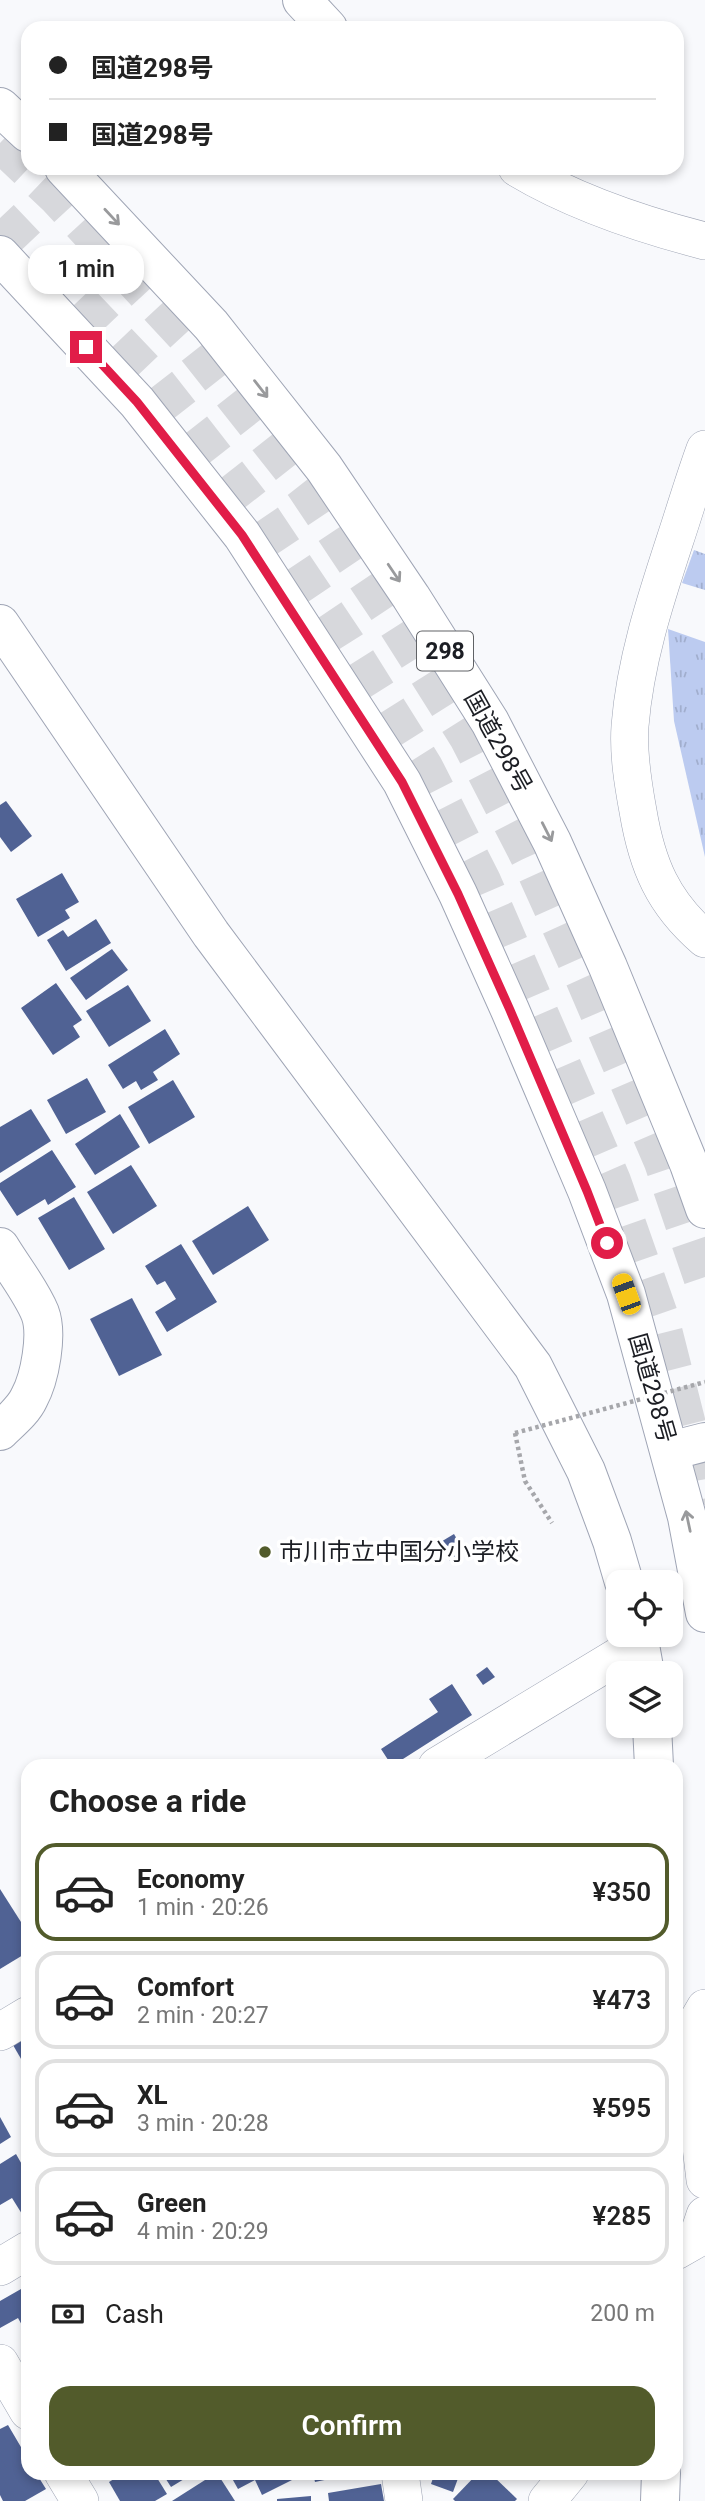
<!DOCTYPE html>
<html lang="en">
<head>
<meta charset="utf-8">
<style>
  :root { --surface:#fff; --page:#f2f2f2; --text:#222; --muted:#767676; --line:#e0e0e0; --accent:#525b2b }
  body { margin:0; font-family:Roboto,"Noto Sans JP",sans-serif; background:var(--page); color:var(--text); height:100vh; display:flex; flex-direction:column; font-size:26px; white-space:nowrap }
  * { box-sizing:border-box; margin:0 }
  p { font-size:23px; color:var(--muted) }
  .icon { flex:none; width:38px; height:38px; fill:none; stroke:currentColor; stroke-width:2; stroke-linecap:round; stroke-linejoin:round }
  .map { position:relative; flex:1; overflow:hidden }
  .sheet { position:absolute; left:21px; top:1759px; width:662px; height:721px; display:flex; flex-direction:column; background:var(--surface); border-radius:21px; box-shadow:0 4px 10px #0003 }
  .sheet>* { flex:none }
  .banner { position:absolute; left:21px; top:21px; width:663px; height:154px; border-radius:21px; box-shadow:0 4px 10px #0003; display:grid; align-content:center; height:154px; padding:0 28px; background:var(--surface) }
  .controls { position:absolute; left:606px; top:1570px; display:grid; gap:14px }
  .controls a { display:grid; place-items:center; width:77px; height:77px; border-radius:14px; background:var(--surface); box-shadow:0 4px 10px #0003; font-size:35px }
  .end { position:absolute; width:32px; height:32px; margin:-16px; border:9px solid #e11d48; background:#fff; box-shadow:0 0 0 4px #fff }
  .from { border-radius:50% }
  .bubble { position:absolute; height:49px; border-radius:21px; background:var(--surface); box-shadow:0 4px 10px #0003; font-size:23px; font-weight:600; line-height:49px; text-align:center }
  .car { position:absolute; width:21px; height:42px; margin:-21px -10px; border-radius:9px; box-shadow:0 0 5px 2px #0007; background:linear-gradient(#f5c518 24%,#345 0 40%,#f5c518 0 76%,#345 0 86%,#f5c518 0) }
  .banner b { display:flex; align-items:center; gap:24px; height:66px; font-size:26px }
  .banner b+b { border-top:2px solid var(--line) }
  .banner i { width:18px; height:18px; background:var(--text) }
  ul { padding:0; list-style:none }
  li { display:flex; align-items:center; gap:21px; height:98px; margin:0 14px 10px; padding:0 14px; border:4px solid var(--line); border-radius:21px }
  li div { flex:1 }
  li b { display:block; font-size:26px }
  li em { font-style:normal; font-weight:600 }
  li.selected { border-color:var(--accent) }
  li>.icon { width:63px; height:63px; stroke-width:1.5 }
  h2 { padding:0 28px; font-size:32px; line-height:84px }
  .pay { display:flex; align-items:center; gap:18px; height:77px; padding:0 28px; font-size:26px }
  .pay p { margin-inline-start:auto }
  .primary-button { display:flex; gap:14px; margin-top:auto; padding:14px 28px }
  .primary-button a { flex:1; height:80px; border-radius:21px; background:var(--accent); color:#fff; font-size:28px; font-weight:600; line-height:80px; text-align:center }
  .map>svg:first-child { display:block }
</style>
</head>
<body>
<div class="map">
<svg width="705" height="2501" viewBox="0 0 705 2501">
  <defs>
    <pattern id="grass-tufts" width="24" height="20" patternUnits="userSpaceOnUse" patternTransform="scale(1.75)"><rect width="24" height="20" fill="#bccbf0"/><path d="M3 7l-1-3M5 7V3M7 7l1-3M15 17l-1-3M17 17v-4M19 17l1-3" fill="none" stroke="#a1aece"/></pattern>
  </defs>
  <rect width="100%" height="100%" fill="#f8f9fc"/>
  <!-- grass -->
  <g fill="url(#grass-tufts)">
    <path d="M694,550L705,554V590L682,583Z"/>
    <path d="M668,629L705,642V857L674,721Z"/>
  </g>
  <!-- building -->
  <g fill="#506294">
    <path d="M6,801L32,836L11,852L0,837V805Z"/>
    <path d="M62,873L79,902L65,910L70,918L38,937L16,899Z"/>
    <path d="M96,919L111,943L66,971L47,940L63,930L68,937Z"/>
    <path d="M112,949L128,970L86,1000L70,978Z"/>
    <path d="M56,983L82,1020L73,1026L80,1037L53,1055L21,1008Z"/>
    <path d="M128,985L151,1021L109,1047L86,1011Z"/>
    <path d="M165,1029L180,1054L153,1072L158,1080L141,1090L136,1081L123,1089L108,1065Z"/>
    <path d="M87,1078L106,1112L66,1134L47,1100Z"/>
    <path d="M173,1080L195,1117L149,1144L128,1107Z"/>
    <path d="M31,1109L51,1141L0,1173V1127Z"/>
    <path d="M120,1114L140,1147L95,1175L75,1144Z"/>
    <path d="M52,1150L76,1187L48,1205L45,1199L17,1216L0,1190V1183Z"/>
    <path d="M131,1165L157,1206L113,1234L87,1192Z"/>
    <path d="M74,1197L105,1249L69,1270L38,1218Z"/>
    <path d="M248,1206L269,1240L213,1275L192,1241Z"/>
    <path d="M181,1244L217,1302L167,1332L155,1312L176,1299L165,1281L157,1285L145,1266Z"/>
    <path d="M132,1298L162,1355L119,1376L90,1319Z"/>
    <path d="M454,1534L465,1553L450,1561L439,1543Z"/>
    <path d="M487,1667L495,1677L483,1685L476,1675Z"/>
    <path d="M452,1684L472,1715L392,1766L381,1749L438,1712L429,1699Z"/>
    <path d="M0,1889L28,1933V1952L0,1969Z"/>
    <path d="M28,2037V2071L13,2045Z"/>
    <path d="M0,2117L11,2137L0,2144Z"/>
    <path d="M16,2154L28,2175V2210L22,2214L12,2198L0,2205V2164Z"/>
    <path d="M28,2285V2336L18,2318L0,2328V2301Z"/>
    <path d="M8,2425L28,2459V2473H36L46,2489L25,2501H3L0,2495V2429Z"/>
    <path d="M124,2473H154L167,2494L155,2501H120L109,2482Z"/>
    <path d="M162,2473H194L171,2487Z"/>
    <path d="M217,2473L235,2501H172L216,2473Z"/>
    <path d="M229,2473H306L262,2495L255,2480L238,2489Z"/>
    <path d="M313,2473H353V2474L315,2482Z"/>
    <path d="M427,2473H460L453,2492L431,2484L434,2475Z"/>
    <path d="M478,2473H490L517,2499L515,2501H455L453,2499Z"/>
    <path d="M381,2484L384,2501H329L328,2493Z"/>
    <path d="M311,2496V2501H277V2499Z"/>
  </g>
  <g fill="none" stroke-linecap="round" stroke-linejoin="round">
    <!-- highway-tunnel -->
    <g stroke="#d7d8dc" stroke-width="38" stroke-dasharray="38 19" stroke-linecap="butt">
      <path d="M0,143L58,198L192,343L304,485L389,612L468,737L529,856L584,978L663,1162L705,1285"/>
      <path d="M0,218L156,382L262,518L346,643L424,767L482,881L612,1181L660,1318L700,1476L705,1505"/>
    </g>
    <!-- street casing -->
    <g stroke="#9fa5b5" stroke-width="38">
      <g id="street">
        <path d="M517,168C572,201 643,225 705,241"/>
        <path d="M705,449C694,479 685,510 675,540C655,601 635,662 630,726C628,754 633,784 638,811C647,865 663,903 705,939"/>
        <path d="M437,1766L640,1643"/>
        <path d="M705,2008L698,2020L689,2046L705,2180"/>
        <path d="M0,2032L28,2015"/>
        <path d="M676,2251L697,2239L705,2215"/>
        <path d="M0,2267L28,2250"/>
        <path d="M0,2363L28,2411"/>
        <path d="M63,2473L80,2501"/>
        <path d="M400,2473L404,2501"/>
        <path d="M547,2501L570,2473"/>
      </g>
    </g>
    <!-- secondary casing -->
    <g stroke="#9fa5b5" stroke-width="40">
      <g id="secondary">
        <path d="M302,0L328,28"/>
        <path d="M0,624L211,934L533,1366L586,1471L612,1541L624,1582"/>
        <path d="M0,1247C12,1267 31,1291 40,1313C48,1334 40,1378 29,1398C23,1411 10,1421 0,1431"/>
        <path d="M670,1451L705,1442"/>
        <path d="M638,1634L645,1673"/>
        <path d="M652,1726L654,1766"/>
        <path d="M660,2501L661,2473"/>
      </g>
    </g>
    <!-- highway casing -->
    <g stroke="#9fa5b5" stroke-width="40">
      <g id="highway">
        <path d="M0,107L28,133"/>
        <path d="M64,168L211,325L324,468L411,597L490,722L552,842L608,967L689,1164L705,1209"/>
        <path d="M0,255L137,402L242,535L402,782L458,894L510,1010L587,1191L626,1294L687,1517L705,1613"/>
      </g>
    </g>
    <!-- path -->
    <path stroke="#a6a7ab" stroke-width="4.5" stroke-dasharray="3.5 3.5" stroke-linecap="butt" d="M515,1433L525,1481L552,1523"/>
    <!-- street -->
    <use href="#street" stroke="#fff" stroke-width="37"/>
    <!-- secondary -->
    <use href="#secondary" stroke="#fff" stroke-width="38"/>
    <!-- highway -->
    <use href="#highway" stroke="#fff" stroke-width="38"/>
    <!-- path-bridge -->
    <path stroke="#a6a7ab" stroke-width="4.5" stroke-dasharray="3.5 3.5" stroke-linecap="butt" d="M515,1433L705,1382"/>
  </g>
  <!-- one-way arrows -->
  <defs><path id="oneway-shaft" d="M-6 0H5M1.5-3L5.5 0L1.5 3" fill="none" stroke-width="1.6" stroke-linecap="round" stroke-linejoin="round" transform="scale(1.75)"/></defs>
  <g stroke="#999a9c">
    <use href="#oneway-shaft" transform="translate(112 217) rotate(47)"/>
    <use href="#oneway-shaft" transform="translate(261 389) rotate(52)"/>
    <use href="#oneway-shaft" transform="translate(394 573) rotate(56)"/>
    <use href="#oneway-shaft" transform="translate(547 832) rotate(63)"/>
    <use href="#oneway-shaft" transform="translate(688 1521) rotate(-102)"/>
  </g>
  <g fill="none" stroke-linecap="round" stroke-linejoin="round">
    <!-- route -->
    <path stroke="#e11d48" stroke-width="9" d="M86,347L137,402L242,535L402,782L458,894L510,1010L587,1191L607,1243"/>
  </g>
  <!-- markers -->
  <circle fill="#525b2b" stroke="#fff" stroke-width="2.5" cx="265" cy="1552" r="7"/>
  <g text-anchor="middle" stroke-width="7" stroke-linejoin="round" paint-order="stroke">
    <!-- shield labels -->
    <rect fill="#fff" stroke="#606266" stroke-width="2" x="417" y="631.5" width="56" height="39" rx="5"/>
    <g font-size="23" font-weight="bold" fill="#1c1e24">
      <text x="445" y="659">298</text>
    </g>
    <!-- street labels -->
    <g font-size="24" fill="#1c1e24" stroke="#fff">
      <text transform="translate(498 742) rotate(61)" y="8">国道298号</text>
      <text transform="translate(652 1388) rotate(74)" y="8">国道298号</text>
    </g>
    <!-- poi labels -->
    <g font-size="24" fill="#1c1e24" stroke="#fff" text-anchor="start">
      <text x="279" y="1560">市川市立中国分小学校</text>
    </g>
  </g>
</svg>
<div class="controls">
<a><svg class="icon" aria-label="locate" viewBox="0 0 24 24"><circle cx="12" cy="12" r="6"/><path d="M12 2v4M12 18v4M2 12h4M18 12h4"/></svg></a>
<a><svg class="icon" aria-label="layers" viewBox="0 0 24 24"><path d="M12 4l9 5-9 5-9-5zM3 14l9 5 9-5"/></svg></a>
</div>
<i class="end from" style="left:607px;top:1243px"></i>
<i class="end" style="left:86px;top:347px"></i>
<div class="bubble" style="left:28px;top:245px;width:116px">1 min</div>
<i class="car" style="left:626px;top:1294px;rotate:340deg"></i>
<div class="banner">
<b><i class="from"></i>国道298号</b>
<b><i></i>国道298号</b>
</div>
<section class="sheet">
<h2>Choose a ride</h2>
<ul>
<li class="selected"><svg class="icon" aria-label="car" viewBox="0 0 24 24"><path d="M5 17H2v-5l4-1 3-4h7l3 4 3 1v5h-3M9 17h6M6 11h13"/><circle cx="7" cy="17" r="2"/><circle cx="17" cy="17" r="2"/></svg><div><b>Economy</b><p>1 min · 20:26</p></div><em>¥350</em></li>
<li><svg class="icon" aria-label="car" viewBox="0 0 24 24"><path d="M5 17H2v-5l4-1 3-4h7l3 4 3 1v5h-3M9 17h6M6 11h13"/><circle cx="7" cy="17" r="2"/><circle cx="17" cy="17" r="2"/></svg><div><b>Comfort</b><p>2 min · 20:27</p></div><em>¥473</em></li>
<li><svg class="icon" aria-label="car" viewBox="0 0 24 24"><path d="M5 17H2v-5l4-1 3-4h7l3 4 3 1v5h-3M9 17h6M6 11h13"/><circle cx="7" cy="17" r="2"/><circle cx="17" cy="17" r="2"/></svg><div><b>XL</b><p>3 min · 20:28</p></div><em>¥595</em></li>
<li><svg class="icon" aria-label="car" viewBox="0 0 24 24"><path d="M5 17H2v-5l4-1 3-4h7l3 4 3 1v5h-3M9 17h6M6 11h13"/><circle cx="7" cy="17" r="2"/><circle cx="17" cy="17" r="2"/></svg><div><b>Green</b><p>4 min · 20:29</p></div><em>¥285</em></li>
</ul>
<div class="pay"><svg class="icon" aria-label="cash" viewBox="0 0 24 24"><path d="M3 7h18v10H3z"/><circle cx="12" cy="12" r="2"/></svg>Cash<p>200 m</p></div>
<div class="primary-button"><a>Confirm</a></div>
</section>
</div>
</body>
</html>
